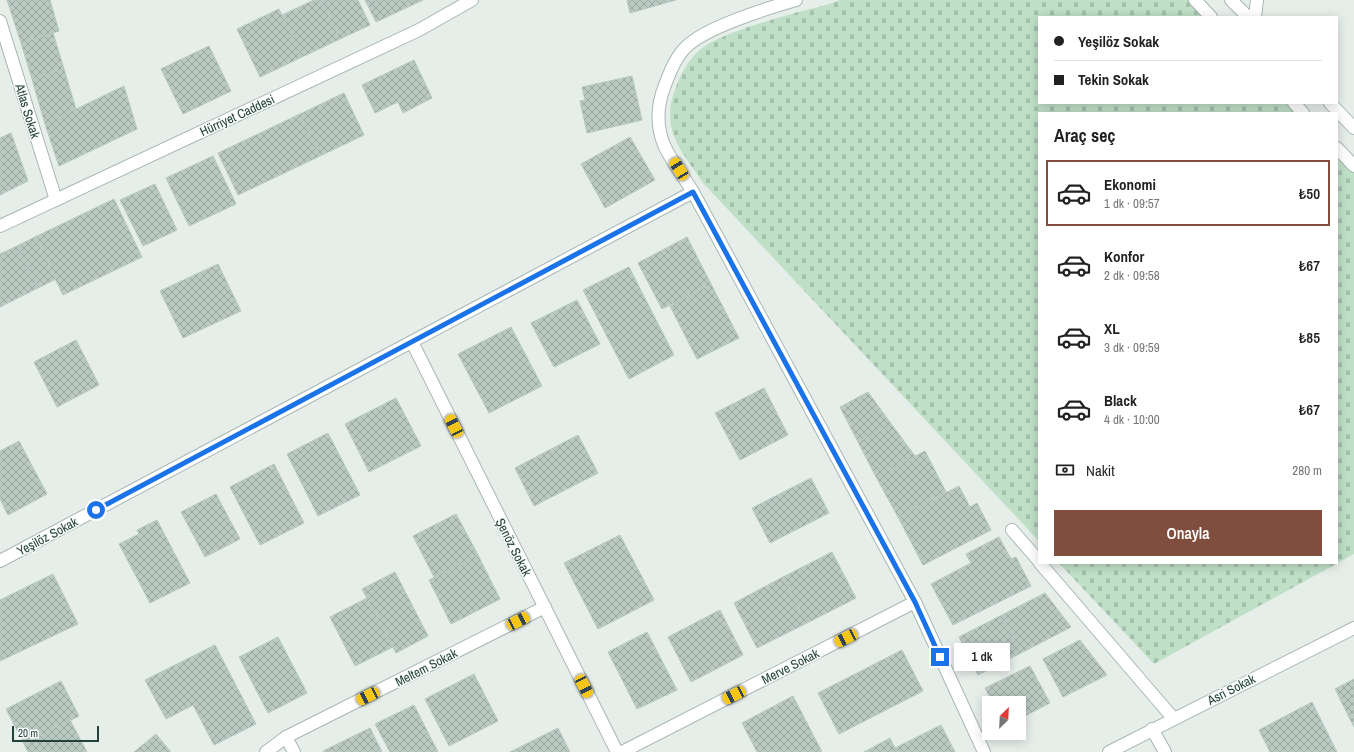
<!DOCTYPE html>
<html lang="tr">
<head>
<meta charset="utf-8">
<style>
  :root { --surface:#fff; --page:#f2f2f2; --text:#222; --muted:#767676; --line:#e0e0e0; --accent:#7f4e3f }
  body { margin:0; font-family:"Archivo Narrow",sans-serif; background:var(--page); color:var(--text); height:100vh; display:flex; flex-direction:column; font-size:15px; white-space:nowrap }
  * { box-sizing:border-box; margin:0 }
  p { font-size:13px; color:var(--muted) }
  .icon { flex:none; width:22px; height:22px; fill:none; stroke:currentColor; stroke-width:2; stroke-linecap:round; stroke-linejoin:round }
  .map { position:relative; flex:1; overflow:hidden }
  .panel { position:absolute; left:1038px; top:112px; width:300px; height:452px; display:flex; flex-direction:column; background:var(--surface); border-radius:0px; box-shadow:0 2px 10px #0003 }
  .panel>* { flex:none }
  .guide { position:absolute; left:1038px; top:16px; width:300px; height:88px; border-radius:0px; box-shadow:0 2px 10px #0003; display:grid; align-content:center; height:88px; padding:0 16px; background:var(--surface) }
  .needle { width:26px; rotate:24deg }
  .buttons { position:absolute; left:982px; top:696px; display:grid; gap:8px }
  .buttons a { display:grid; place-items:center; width:44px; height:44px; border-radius:0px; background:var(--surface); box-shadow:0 2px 10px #0003; font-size:20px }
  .scale { position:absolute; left:12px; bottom:10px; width:87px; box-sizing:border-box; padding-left:4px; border:2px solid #254139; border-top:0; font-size:11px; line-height:14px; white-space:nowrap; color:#254139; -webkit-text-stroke:3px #f7fbf9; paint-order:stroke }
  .end { position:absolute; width:18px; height:18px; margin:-9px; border:5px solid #1a73e8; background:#fff; box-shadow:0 0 0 2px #fff }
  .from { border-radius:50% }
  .bubble { position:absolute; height:28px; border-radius:0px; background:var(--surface); box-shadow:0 2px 10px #0003; font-size:13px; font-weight:600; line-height:28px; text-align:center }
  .car { position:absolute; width:12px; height:24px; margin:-12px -6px; border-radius:5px; box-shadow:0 0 3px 1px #0007; background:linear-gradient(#f5c518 24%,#345 0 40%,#f5c518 0 76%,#345 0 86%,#f5c518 0) }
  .guide b { display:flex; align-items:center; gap:14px; height:38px; font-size:15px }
  .guide b+b { border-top:1px solid var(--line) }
  .guide i { width:10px; height:10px; background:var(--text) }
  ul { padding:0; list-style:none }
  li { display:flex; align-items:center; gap:12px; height:66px; margin:0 8px 6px; padding:0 8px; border:2px solid transparent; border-radius:0px }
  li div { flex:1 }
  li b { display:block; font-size:15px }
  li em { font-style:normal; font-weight:600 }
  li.selected { border-color:var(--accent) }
  li>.icon { width:36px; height:36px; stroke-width:1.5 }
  h2 { padding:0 16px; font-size:18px; line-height:48px }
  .pay { display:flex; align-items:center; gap:10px; height:44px; padding:0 16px; font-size:15px }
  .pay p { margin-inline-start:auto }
  .cta { display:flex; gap:8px; margin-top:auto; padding:8px 16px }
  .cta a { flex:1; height:46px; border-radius:0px; background:var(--accent); color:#fff; font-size:16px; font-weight:600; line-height:46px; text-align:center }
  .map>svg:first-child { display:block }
</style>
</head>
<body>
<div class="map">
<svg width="1354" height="752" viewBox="0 0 1354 752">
  <defs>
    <pattern id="cemetery-stones" width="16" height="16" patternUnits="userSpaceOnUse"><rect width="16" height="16" fill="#bfdfc7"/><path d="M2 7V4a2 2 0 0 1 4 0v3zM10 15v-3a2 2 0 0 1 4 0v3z" fill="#a4c1ac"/></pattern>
    <pattern id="building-cross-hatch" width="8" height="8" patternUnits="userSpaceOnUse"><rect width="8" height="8" fill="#bbc9c3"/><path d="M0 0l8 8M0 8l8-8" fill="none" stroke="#98a59f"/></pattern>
  </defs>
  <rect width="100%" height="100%" fill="#e6eeea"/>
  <!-- cemetery -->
  <g fill="url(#cemetery-stones)">
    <path d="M840,0H1195L1211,17H1039V103H1294L1303,113H1039V541L704,184C679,147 658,128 678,82C683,69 691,57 702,48C723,33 777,18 802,11C815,8 828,5 840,0Z"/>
    <path d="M1337,148L1354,166V554L1154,664L1059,563H1337Z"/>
  </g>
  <!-- building -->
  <g fill="url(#building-cross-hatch)" stroke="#b8c8c1">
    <path d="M7,0H50L59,31L21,43Z"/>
    <path d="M314,0H321L340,39L302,57L282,15Z"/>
    <path d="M321,0H358L370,25L340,39Z"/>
    <path d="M365,0H423L376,22Z"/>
    <path d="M627,0H676L630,13Z"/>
    <path d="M279,9L302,57L260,77L237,29Z"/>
    <path d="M53,33L64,69L32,79L21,43Z"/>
    <path d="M209,46L231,91L183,114L161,69Z"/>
    <path d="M414,60L432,98L403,113L398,102L375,113L362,85Z"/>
    <path d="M64,69L76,109L45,124L32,79Z"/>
    <path d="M632,76L642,120L587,133L580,101L585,100L582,87Z"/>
    <path d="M124,86L137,129L59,166L45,124Z"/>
    <path d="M344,93L364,135L320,156L300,114Z"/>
    <path d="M300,114L320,156L238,195L218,153Z"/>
    <path d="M11,133L28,181L0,195V138Z"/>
    <path d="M630,137L655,180L605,208L581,164Z"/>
    <path d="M213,156L236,204L189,226L166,178Z"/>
    <path d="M155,184L177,230L143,246L120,200Z"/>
    <path d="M114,199L142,257L63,295L35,237Z"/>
    <path d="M35,237L56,279L38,288L17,246Z"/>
    <path d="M687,237L711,284L662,309L638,263Z"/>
    <path d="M17,246L38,288L0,307V254Z"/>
    <path d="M218,264L241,311L183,338L160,291Z"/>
    <path d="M629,267L674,355L629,379L583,290Z"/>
    <path d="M711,284L739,338L697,359L670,306Z"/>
    <path d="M577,300L600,344L554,367L531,323Z"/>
    <path d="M511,327L542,386L489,413L458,354Z"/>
    <path d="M76,340L99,385L57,407L34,362Z"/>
    <path d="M764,388L788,435L740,460L715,413Z"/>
    <path d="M868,392L892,425L858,442L840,407Z"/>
    <path d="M396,398L421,446L369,472L345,424Z"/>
    <path d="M892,425L915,456L876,477L858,442Z"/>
    <path d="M328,433L360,495L318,516L287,454Z"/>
    <path d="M578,435L598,473L534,506L515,468Z"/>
    <path d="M19,441L47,494L8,515L0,499V451Z"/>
    <path d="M925,451L946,492L898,517L876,477Z"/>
    <path d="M274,464L304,523L260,545L230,487Z"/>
    <path d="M811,478L829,513L770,543L752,508Z"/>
    <path d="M959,486L970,507L977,503L991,530L923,565L898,517Z"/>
    <path d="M216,494L240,539L205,557L181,512Z"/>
    <path d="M456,514L478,555L434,577L413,536Z"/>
    <path d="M157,520L190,583L150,603L119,544L139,534L137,530Z"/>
    <path d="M620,535L654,600L598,629L564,563Z"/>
    <path d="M999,537L1011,559L1016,557L1031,586L953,625L931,584L971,563L966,554Z"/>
    <path d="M832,552L856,598L807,623L783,577Z"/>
    <path d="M478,555L500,599L451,624L429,580Z"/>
    <path d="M395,572L428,636L396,653L362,589Z"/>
    <path d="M53,574L78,624L0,661V600Z"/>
    <path d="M783,577L807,623L757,648L734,603Z"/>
    <path d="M1045,593L1071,627L1021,653L1002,615Z"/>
    <path d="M367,598L393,647L355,666L330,617Z"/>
    <path d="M720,610L743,655L691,682L668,637Z"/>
    <path d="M1002,615L1021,653L978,675L959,637Z"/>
    <path d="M647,632L677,690L637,709L608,652Z"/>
    <path d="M278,637L307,693L268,713L239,657Z"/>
    <path d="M1080,640L1107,675L1063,697L1043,659Z"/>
    <path d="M215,645L256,724L214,745L193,705L166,719L145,680Z"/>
    <path d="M902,650L923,691L839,734L818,693Z"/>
    <path d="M1030,666L1050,703L1019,719V703H993L985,688Z"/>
    <path d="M474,674L498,721L449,746L425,699Z"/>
    <path d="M1354,679V727L1335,689Z"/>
    <path d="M61,681L79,716L24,744L6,709Z"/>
    <path d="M793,696L822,752H757L742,723Z"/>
    <path d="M1312,702L1337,752H1270L1259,730Z"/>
    <path d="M414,705L438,752H390L375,724Z"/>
    <path d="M70,720L87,752H28L24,744Z"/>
    <path d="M941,725L955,752H897L895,748Z"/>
    <path d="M370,728L382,752H324L323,751Z"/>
    <path d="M558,728L570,752H510Z"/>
    <path d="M156,734L171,752H134Z"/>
    <path d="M890,738L897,752H864Z"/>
  </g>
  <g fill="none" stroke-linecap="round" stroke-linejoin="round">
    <!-- minor casing -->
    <g stroke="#a8b7b1" stroke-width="14">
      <g id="minor">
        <path d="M796,0C768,8 707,27 687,46C676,56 670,72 665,85C657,105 656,125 664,145C671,161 684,177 693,192L915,602L984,752"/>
        <path d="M1195,0L1211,17"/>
        <path d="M1231,0L1248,17"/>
        <path d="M1255,17L1257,0"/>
        <path d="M0,21L56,200"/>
        <path d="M1294,103L1303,113"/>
        <path d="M1330,103L1354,128"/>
        <path d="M1337,148L1354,166"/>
        <path d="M0,226L419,30L472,0"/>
        <path d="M412,342L617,752"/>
        <path d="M1012,530L1039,561"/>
        <path d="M0,561L693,192"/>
        <path d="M1040,563L1173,718"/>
        <path d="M1152,729L1165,752"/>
        <path d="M286,737L294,752"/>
        <path d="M266,752L286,737L545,607"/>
        <path d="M622,752L915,602"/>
        <path d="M1109,752L1354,628"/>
      </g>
    </g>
    <!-- minor -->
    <use href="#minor" stroke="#fff" stroke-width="12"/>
  </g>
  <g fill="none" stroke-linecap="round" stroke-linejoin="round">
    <!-- route -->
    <path stroke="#1a73e8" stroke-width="5" d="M96,510L693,192L915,602L940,657"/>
  </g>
  <g text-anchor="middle" stroke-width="3" stroke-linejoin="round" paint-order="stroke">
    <!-- street labels -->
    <g font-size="13" fill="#254139" stroke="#f7fbf9">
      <text transform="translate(28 111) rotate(73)" y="5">Atlas Sokak</text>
      <text transform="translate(237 115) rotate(-25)" y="5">Hürriyet Caddesi</text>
      <text transform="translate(47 536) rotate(-28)" y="5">Yeşilöz Sokak</text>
      <text transform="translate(514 547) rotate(63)" y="5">Şenöz Sokak</text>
      <text transform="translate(790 666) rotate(-27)" y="5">Merve Sokak</text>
      <text transform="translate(426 667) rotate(-27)" y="5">Meltem Sokak</text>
      <text transform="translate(1231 689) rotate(-27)" y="5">Asri Sokak</text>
    </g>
  </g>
</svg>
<div class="buttons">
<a><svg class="needle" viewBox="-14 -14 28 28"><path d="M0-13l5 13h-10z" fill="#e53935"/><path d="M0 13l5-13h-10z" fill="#767676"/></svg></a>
</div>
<div class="scale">20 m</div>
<i class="end from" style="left:96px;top:510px"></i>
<i class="end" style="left:940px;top:657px"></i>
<div class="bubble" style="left:954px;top:643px;width:56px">1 dk</div>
<i class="car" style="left:679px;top:169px;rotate:328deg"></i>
<i class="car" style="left:454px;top:426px;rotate:333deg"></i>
<i class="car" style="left:518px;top:621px;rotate:63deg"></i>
<i class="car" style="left:846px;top:638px;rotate:243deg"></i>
<i class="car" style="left:584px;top:686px;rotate:153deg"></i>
<i class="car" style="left:734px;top:695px;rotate:243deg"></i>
<i class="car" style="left:368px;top:696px;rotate:243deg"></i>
<div class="guide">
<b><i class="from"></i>Yeşilöz Sokak</b>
<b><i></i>Tekin Sokak</b>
</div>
<section class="panel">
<h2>Araç seç</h2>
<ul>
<li class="selected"><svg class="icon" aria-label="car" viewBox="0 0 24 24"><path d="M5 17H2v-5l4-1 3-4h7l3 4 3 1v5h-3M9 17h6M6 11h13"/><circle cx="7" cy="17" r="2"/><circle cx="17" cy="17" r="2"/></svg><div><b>Ekonomi</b><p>1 dk · 09:57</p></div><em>₺50</em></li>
<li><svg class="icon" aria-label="car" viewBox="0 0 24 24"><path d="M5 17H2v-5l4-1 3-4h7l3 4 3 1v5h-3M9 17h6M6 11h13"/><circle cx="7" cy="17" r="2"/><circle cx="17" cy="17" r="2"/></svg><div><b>Konfor</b><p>2 dk · 09:58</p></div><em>₺67</em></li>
<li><svg class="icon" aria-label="car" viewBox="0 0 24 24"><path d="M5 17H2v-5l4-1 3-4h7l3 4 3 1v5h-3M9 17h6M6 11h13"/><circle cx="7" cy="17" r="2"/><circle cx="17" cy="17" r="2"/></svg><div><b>XL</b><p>3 dk · 09:59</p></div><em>₺85</em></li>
<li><svg class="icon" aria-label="car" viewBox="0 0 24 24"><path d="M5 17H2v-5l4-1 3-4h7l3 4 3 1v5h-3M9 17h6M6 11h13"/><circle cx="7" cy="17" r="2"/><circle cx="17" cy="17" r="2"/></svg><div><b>Black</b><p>4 dk · 10:00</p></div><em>₺67</em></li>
</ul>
<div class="pay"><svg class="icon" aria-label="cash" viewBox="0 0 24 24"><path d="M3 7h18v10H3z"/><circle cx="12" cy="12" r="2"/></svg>Nakit<p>280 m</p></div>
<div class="cta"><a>Onayla</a></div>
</section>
</div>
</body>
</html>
